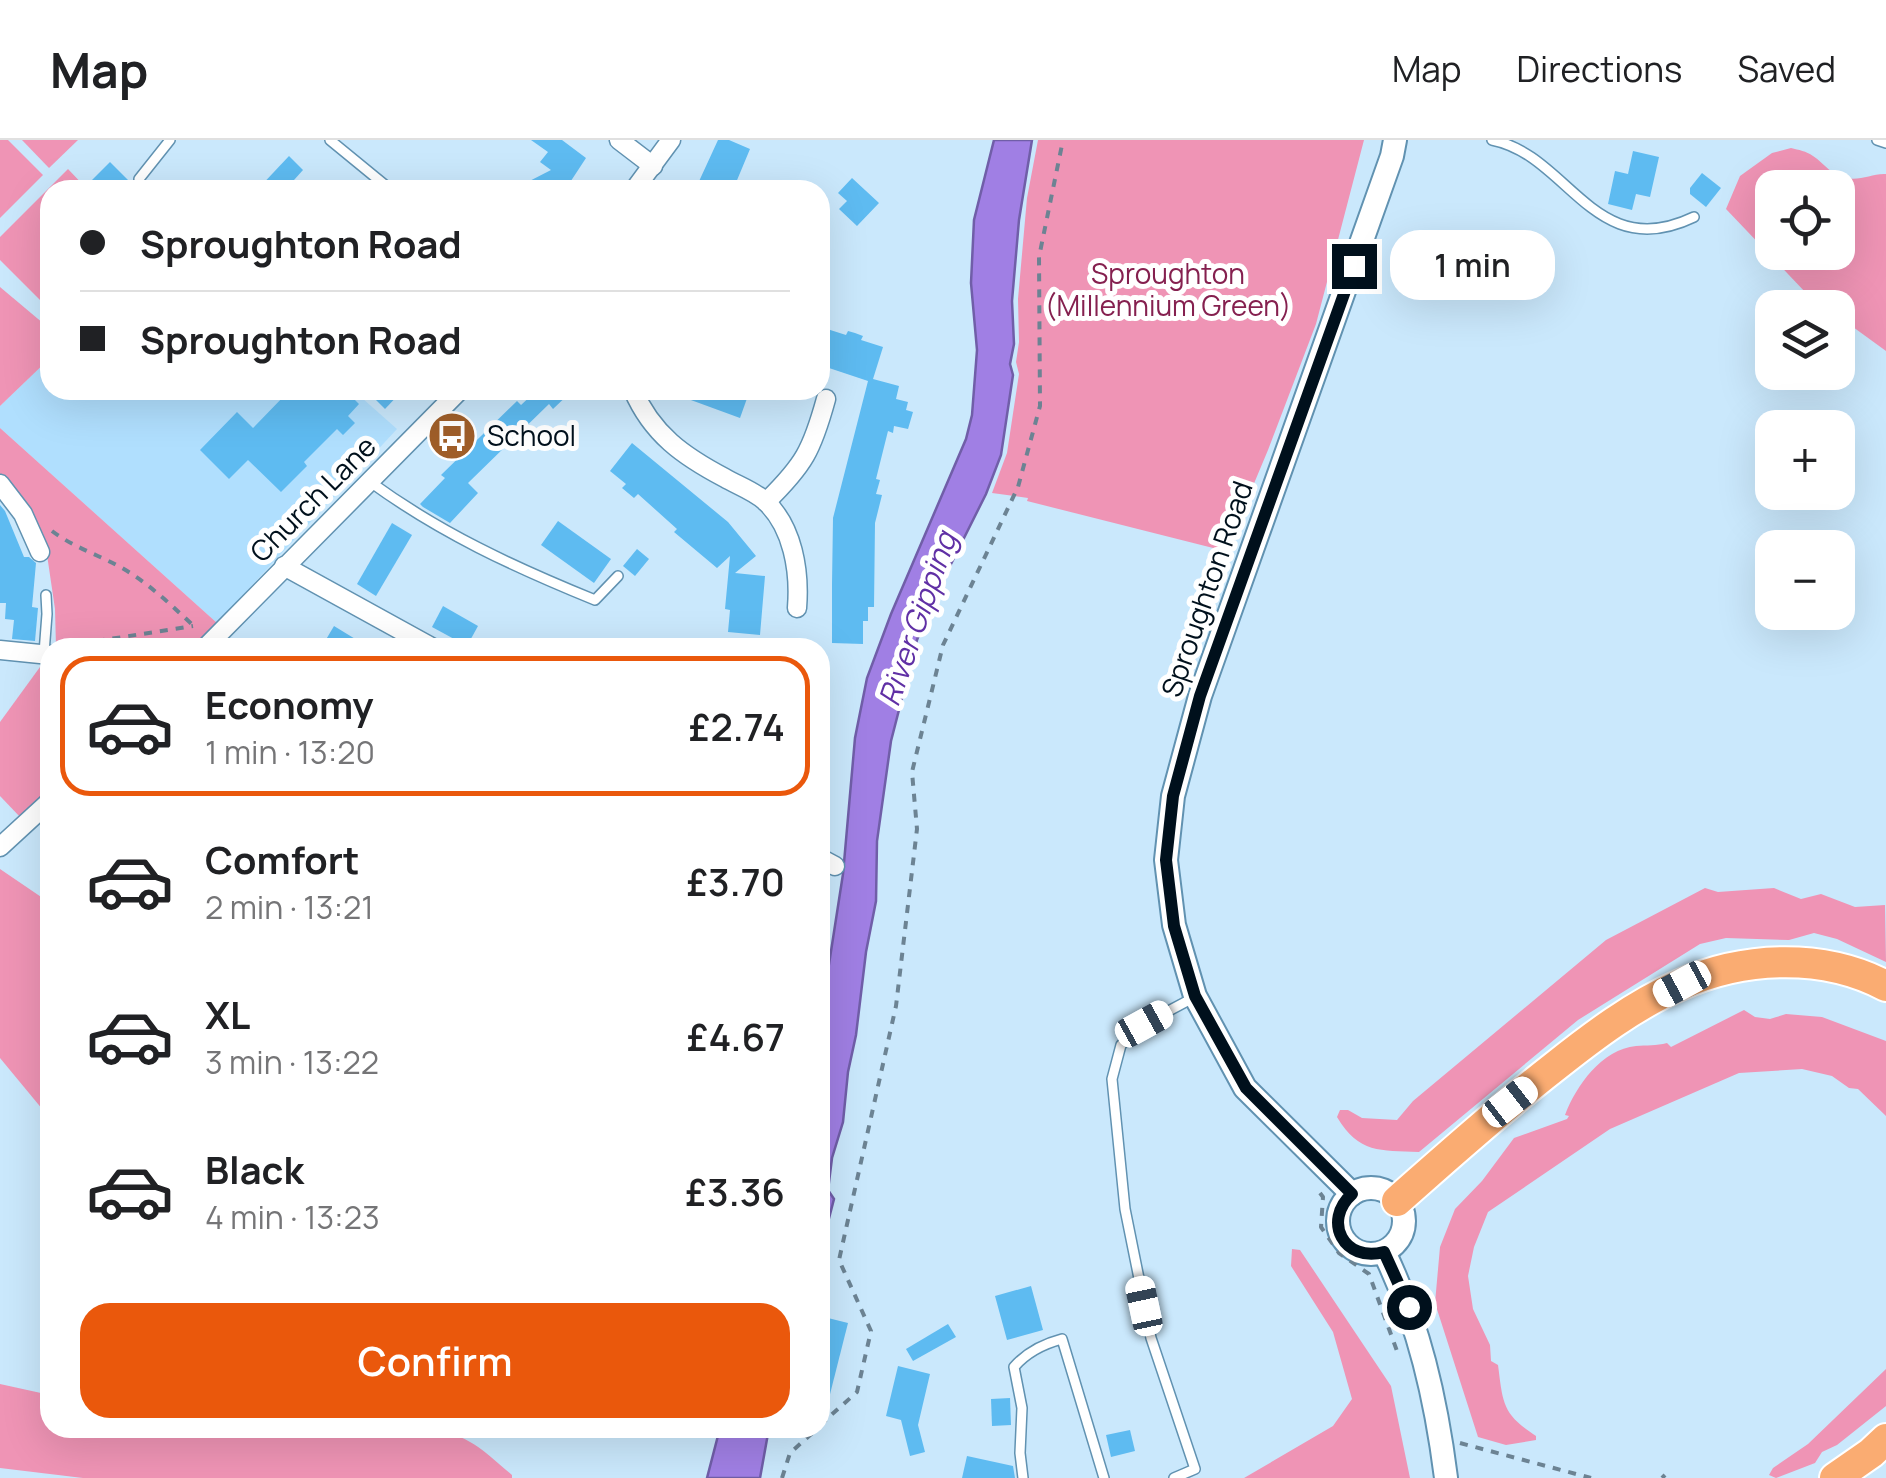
<!DOCTYPE html>
<html lang="en">
<head>
<meta charset="utf-8">
<style>
  :root { --surface:#fff; --page:#f2f2f2; --text:#202124; --muted:#757577; --line:#e0e0e0; --accent:#ea580c }
  body { margin:0; font-family:Manrope,sans-serif; background:var(--page); color:var(--text); height:100vh; display:flex; flex-direction:column; font-size:38px; white-space:nowrap }
  * { box-sizing:border-box; margin:0 }
  p { font-size:32px; color:var(--muted) }
  .icon { flex:none; width:55px; height:55px; fill:none; stroke:currentColor; stroke-width:2; stroke-linecap:round; stroke-linejoin:round }
  .map { position:relative; flex:1; overflow:hidden }
  .sheet { position:absolute; left:40px; top:498px; width:790px; height:800px; display:flex; flex-direction:column; background:var(--surface); border-radius:30px; box-shadow:0 10px 40px #0002 }
  .sheet>* { flex:none }
  .banner { position:absolute; left:40px; top:40px; width:790px; height:220px; border-radius:30px; box-shadow:0 10px 40px #0002; display:grid; align-content:center; height:220px; padding:0 40px; background:var(--surface) }
  .buttons { position:absolute; left:1755px; top:30px; display:grid; gap:20px }
  .buttons a { display:grid; place-items:center; width:100px; height:100px; border-radius:20px; background:var(--surface); box-shadow:0 10px 40px #0002; font-size:50px }
  .end { position:absolute; width:45px; height:45px; margin:-22px; border:12px solid #00101c; background:#fff; box-shadow:0 0 0 5px #fff }
  .from { border-radius:50% }
  .bubble { position:absolute; height:70px; border-radius:30px; background:var(--surface); box-shadow:0 10px 40px #0002; font-size:32px; font-weight:600; line-height:70px; text-align:center }
  .car { position:absolute; width:30px; height:60px; margin:-30px -15px; border-radius:12px; box-shadow:0 0 8px 2px #0007; background:linear-gradient(#fff 24%,#345 0 40%,#fff 0 76%,#345 0 86%,#fff 0) }
  .banner b { display:flex; align-items:center; gap:35px; height:95px; font-size:38px }
  .banner b+b { border-top:2px solid var(--line) }
  .banner i { width:25px; height:25px; background:var(--text) }
  ul { padding:18px 0 0; list-style:none }
  li { display:flex; align-items:center; gap:30px; height:140px; margin:0 20px 15px; padding:0 20px; border:5px solid transparent; border-radius:30px }
  li div { flex:1 }
  li b { display:block; font-size:38px }
  li em { font-style:normal; font-weight:600 }
  li.active { border-color:var(--accent) }
  li>.icon { width:90px; height:90px; stroke-width:1.5 }
  .button { display:flex; gap:20px; margin-top:auto; padding:20px 40px }
  .button a { flex:1; height:115px; border-radius:30px; background:var(--accent); color:#fff; font-size:40px; font-weight:600; line-height:115px; text-align:center }
  header { display:flex; align-items:center; gap:60px; box-sizing:border-box; height:140px; padding:0 50px; background:var(--surface); border-bottom:2px solid var(--line) }
  header strong { font-size:48px }
  nav { display:flex; gap:55px; margin-inline-start:auto; font-size:35px }
  .map>svg:first-child { display:block }
</style>
</head>
<body>
<header>
<strong>Map</strong>
<nav><a>Map</a><a>Directions</a><a>Saved</a></nav>
</header>
<div class="map">
<svg width="1886" height="1338" viewBox="0 0 1886 1338">
  <rect width="100%" height="100%" fill="#cae8fc"/>
  <!-- built -->
  <path fill="#b0dffe" d="M50,218V250H353L397,289L217,483L0,288V266Z"/>
  <!-- green -->
  <g fill="#ef94b5" fill-rule="evenodd">
    <path d="M0,0H8L43,35L0,78Z"/>
    <path d="M22,0H78L49,28Z"/>
    <path d="M1038,0H1364L1316,184L1268,310L1227,408L1223,407L1221,410L1027,361L1028,358L992,353L1007,313L1019,234L1016,222L1019,202L1018,159L1027,58Z"/>
    <path d="M1791,8C1799,10 1806,11 1813,16C1825,24 1831,35 1846,38C1861,41 1873,33 1886,34V211L1842,179L1835,165L1807,154L1726,69L1740,36L1772,13ZM1772,48H1838V112H1772Z"/>
    <path d="M68,29L88,50H50V170L0,120V97Z"/>
    <path d="M0,147L50,189V218L0,266Z"/>
    <path d="M0,288L217,483L193,507H56L55,469L46,408L0,336Z"/>
    <path d="M40,527L50,530V653L22,679L0,656V582Z"/>
    <path d="M0,729L50,763V964L43,970L0,918Z"/>
    <path d="M1705,748L1718,752L1774,748L1801,759L1821,754L1855,767L1885,765L1886,822L1837,799L1814,793L1789,800L1726,798L1700,804L1578,880L1419,1012C1380,1010 1359,1014 1337,977L1340,970H1348L1362,978L1397,980L1413,961L1606,800Z"/>
    <path d="M1744,870L1755,877L1770,879L1786,874L1822,877L1886,901V976L1858,949L1849,948L1832,936L1802,929L1739,933L1610,989L1488,1072L1474,1107L1468,1136L1473,1169L1490,1205L1491,1221L1498,1225C1503,1263 1502,1274 1536,1296V1300L1506,1305L1478,1297L1435,1163L1440,1107L1455,1069L1482,1041L1514,998L1567,979L1569,976L1565,975C1576,946 1602,909 1636,906C1647,905 1656,906 1667,903L1671,907Z"/>
    <path d="M1292,1109L1300,1110L1391,1246L1410,1338H1244L1333,1286L1352,1259L1333,1192L1291,1126Z"/>
    <path d="M1886,1229V1266L1837,1305L1822,1312L1815,1323L1776,1338L1769,1335L1773,1328L1808,1304Z"/>
    <path d="M0,1244L50,1255V1288H430C471,1296 481,1309 512,1335V1338H83L0,1328Z"/>
  </g>
  <!-- water -->
  <g fill="#a07fe4" stroke="#705ea8" stroke-width="2.5">
    <path d="M994,0H1032L1019,80L1012,161L1014,204L1010,224L1013,235L1001,315L986,354L930,466L917,500L891,601L877,701L876,761L866,812L856,895L848,932L843,982L832,1018L828,1050L834,1059L820,1113V882L843,734L855,598L867,538L891,474L966,299L972,275L977,210L971,143L974,80Z"/>
    <path d="M720,1288H769L760,1338H707Z"/>
  </g>
  <!-- building -->
  <g fill="#5ebbf1">
    <path d="M531,0H562L586,18L565,50H512L551,30L540,22L548,12Z"/>
    <path d="M718,0H729L750,9L735,45L729,42L726,50H695Z"/>
    <path d="M1633,11L1659,17L1650,57L1636,54L1632,70L1608,64L1615,31L1628,34Z"/>
    <path d="M289,16L303,30L285,50H257Z"/>
    <path d="M110,22L133,45L139,50H98L90,42Z"/>
    <path d="M1702,33L1721,48L1706,67L1690,54V48Z"/>
    <path d="M852,38L879,63L857,86L839,69L847,61L838,53Z"/>
    <path d="M824,188L846,195L848,191L855,193L863,196L861,200L883,207L873,239L899,246L896,259L908,262L906,270L913,272L908,289L894,286L893,293L888,291L876,339L880,340L876,354L882,355L875,383L874,467H868V481H863V504L832,503V444L833,378L868,241L820,225V201Z"/>
    <path d="M298,250H345L359,264L348,276L355,283L343,295L337,289L304,322L307,326L281,352L248,320L229,339L200,310L237,272L253,288L286,254L290,258Z"/>
    <path d="M366,250H403L385,269Z"/>
    <path d="M534,250H573L553,269L549,264L468,343L478,353L450,383L423,367L420,364L445,338L441,335L517,261L521,265L536,251Z"/>
    <path d="M669,250H750L740,278L669,252Z"/>
    <path d="M632,303L728,382L756,416L735,433L765,436L760,495L728,492L730,470L725,469L730,416L717,428L674,392L677,389L638,354L634,358L622,348L626,344L610,331Z"/>
    <path d="M0,365L5,371L24,417H29L36,423L32,467L38,468L35,501L12,499L14,480L5,479L6,463H0Z"/>
    <path d="M558,381L611,419L594,443L541,405Z"/>
    <path d="M392,383L412,395L376,456L357,444Z"/>
    <path d="M637,409L649,419L635,436L623,426Z"/>
    <path d="M443,466L478,486L467,506L432,487Z"/>
    <path d="M334,486L370,508H321Z"/>
    <path d="M1031,1146L1043,1190L1007,1200L995,1156Z"/>
    <path d="M820,1176L848,1183L826,1270H820Z"/>
    <path d="M948,1184L956,1197L913,1221L906,1209Z"/>
    <path d="M898,1226L930,1234L918,1285L925,1312L910,1316L901,1280L886,1276Z"/>
    <path d="M1010,1258L1011,1285L992,1286L991,1259Z"/>
    <path d="M1130,1290L1135,1311L1111,1317L1106,1295Z"/>
    <path d="M967,1316L1013,1326L1015,1338H962Z"/>
  </g>
  <g fill="none" stroke-linecap="round" stroke-linejoin="round">
    <!-- lane casing -->
    <g stroke="#6192b1" stroke-width="12">
      <g id="lane">
        <path d="M330,0L391,50"/>
        <path d="M1492,0C1569,15 1594,125 1694,77"/>
        <path d="M1877,0L1886,3"/>
        <path d="M139,39L170,0"/>
        <path d="M369,341C440,393 514,427 595,460L618,436"/>
        <path d="M44,513L47,474L46,455"/>
        <path d="M1023,1338L1020,1313L1022,1268L1014,1227C1027,1212 1043,1204 1062,1199L1104,1338"/>
        <path d="M1174,1338L1195,1329L1151,1198L1125,1069L1112,939L1121,905L1144,884L1193,858"/>
      </g>
    </g>
    <!-- street casing -->
    <g stroke="#6192b1" stroke-width="21">
      <g id="street">
        <path d="M619,0L653,26"/>
        <path d="M634,50L671,0"/>
        <path d="M633,250C652,294 683,316 725,338C737,345 754,351 765,361C793,387 800,431 797,468"/>
        <path d="M0,344L23,374L40,412"/>
        <path d="M766,362C804,325 812,310 826,259"/>
        <path d="M284,426L433,508"/>
        <path d="M205,508L460,250"/>
        <path d="M0,510L50,515"/>
        <path d="M0,707L50,661"/>
        <path d="M820,718L835,726"/>
      </g>
    </g>
    <!-- secondary casing -->
    <g stroke="#6192b1" stroke-width="26">
      <g id="secondary">
        <circle cx="1371" cy="1081" r="33"/>
        <path d="M1352,1054L1245,948L1195,856L1174,785L1166,720L1173,656L1200,556L1392,16L1395,0"/>
        <path d="M1384,1112C1419,1184 1436,1259 1446,1338"/>
      </g>
    </g>
    <!-- highway casing -->
    <g stroke="#fff" stroke-width="34">
      <g id="highway">
        <path d="M1397,1061C1448,1016 1499,970 1553,928C1592,897 1634,865 1680,845C1744,816 1824,813 1886,846"/>
        <path d="M1835,1338L1871,1313L1886,1299"/>
      </g>
    </g>
    <!-- path -->
    <g stroke="#6c8393" stroke-width="4" stroke-dasharray="8 8" stroke-linecap="butt">
      <path d="M52,391C73,407 99,415 122,428C150,444 173,467 196,488"/>
      <path d="M65,506L193,486"/>
      <path d="M1320,1053L1323,1057L1321,1087L1339,1113L1369,1134L1397,1211"/>
      <path d="M820,1285L857,1252L871,1191L839,1120L896,866L917,689L912,632L943,505L1018,347L1040,266L1039,117L1063,0"/>
      <path d="M1460,1303L1591,1338"/>
      <path d="M782,1338L790,1313L818,1288"/>
      <path d="M1662,1338L1665,1335"/>
    </g>
    <!-- lane -->
    <use href="#lane" stroke="#fff" stroke-width="9"/>
    <!-- street -->
    <use href="#street" stroke="#fff" stroke-width="18"/>
    <!-- secondary -->
    <use href="#secondary" stroke="#fff" stroke-width="22"/>
    <!-- highway -->
    <use href="#highway" stroke="#faac72" stroke-width="30"/>
  </g>
  <g fill="none" stroke-linecap="round" stroke-linejoin="round">
    <!-- route -->
    <path stroke="#00101c" stroke-width="12" d="M1354,126L1200,556L1173,656L1166,720L1174,786L1195,856L1246,948L1352,1054C1322,1081 1344,1123 1384,1112L1409,1167"/>
  </g>
  <!-- icons -->
  <defs>
    <g id="bus-disc" transform="scale(2.5)"><circle r="9.5" fill="#9f5e29" stroke="#fff"/><path d="M-5-6H5V4H4V6H2V4H-2V6H-4V4H-5ZM-3.5-4V0h7V-4ZM-3.5 1.2v1.5H-2V1.2ZM2 1.2v1.5H3.5V1.2Z" fill="#fff"/></g>
  </defs>
  <g fill-rule="evenodd">
    <use href="#bus-disc" x="452" y="296"/>
  </g>
  <g text-anchor="middle" stroke-width="10" stroke-linejoin="round" paint-order="stroke">
    <!-- park labels -->
    <g font-size="28" fill="#85204f" stroke="#fff">
      <text x="1168" y="144">Sproughton<tspan x="1168" dy="32">(Millennium Green)</tspan></text>
    </g>
    <!-- poi labels -->
    <g font-size="28" fill="#00101c" stroke="#fff" text-anchor="start">
      <text x="487" y="306">School</text>
    </g>
    <!-- street labels -->
    <g font-size="28" fill="#00101c" stroke="#fff">
      <text transform="translate(313 359) rotate(-45)" y="10">Church Lane</text>
      <text transform="translate(1207 449) rotate(-71)" y="10">Sproughton Road</text>
    </g>
    <!-- water labels -->
    <g font-size="30" font-style="italic" fill="#6030a5" stroke="#fff">
      <text transform="translate(918 479) rotate(-71)" y="10">River Gipping</text>
    </g>
  </g>
</svg>
<div class="buttons">
<a><svg class="icon" aria-label="locate" viewBox="0 0 24 24"><circle cx="12" cy="12" r="6"/><path d="M12 2v4M12 18v4M2 12h4M18 12h4"/></svg></a>
<a><svg class="icon" aria-label="layers" viewBox="0 0 24 24"><path d="M12 4l9 5-9 5-9-5zM3 14l9 5 9-5"/></svg></a>
<a>+</a>
<a>−</a>
</div>
<i class="end from" style="left:1409px;top:1167px"></i>
<i class="end" style="left:1354px;top:126px"></i>
<div class="bubble" style="left:1390px;top:90px;width:165px">1 min</div>
<i class="car" style="left:1682px;top:844px;rotate:242deg"></i>
<i class="car" style="left:1144px;top:884px;rotate:61deg"></i>
<i class="car" style="left:1510px;top:962px;rotate:52deg"></i>
<i class="car" style="left:1144px;top:1166px;rotate:348deg"></i>
<div class="banner">
<b><i class="from"></i>Sproughton Road</b>
<b><i></i>Sproughton Road</b>
</div>
<section class="sheet">
<ul>
<li class="active"><svg class="icon" aria-label="car" viewBox="0 0 24 24"><path d="M5 17H2v-5l4-1 3-4h7l3 4 3 1v5h-3M9 17h6M6 11h13"/><circle cx="7" cy="17" r="2"/><circle cx="17" cy="17" r="2"/></svg><div><b>Economy</b><p>1 min · 13:20</p></div><em>£2.74</em></li>
<li><svg class="icon" aria-label="car" viewBox="0 0 24 24"><path d="M5 17H2v-5l4-1 3-4h7l3 4 3 1v5h-3M9 17h6M6 11h13"/><circle cx="7" cy="17" r="2"/><circle cx="17" cy="17" r="2"/></svg><div><b>Comfort</b><p>2 min · 13:21</p></div><em>£3.70</em></li>
<li><svg class="icon" aria-label="car" viewBox="0 0 24 24"><path d="M5 17H2v-5l4-1 3-4h7l3 4 3 1v5h-3M9 17h6M6 11h13"/><circle cx="7" cy="17" r="2"/><circle cx="17" cy="17" r="2"/></svg><div><b>XL</b><p>3 min · 13:22</p></div><em>£4.67</em></li>
<li><svg class="icon" aria-label="car" viewBox="0 0 24 24"><path d="M5 17H2v-5l4-1 3-4h7l3 4 3 1v5h-3M9 17h6M6 11h13"/><circle cx="7" cy="17" r="2"/><circle cx="17" cy="17" r="2"/></svg><div><b>Black</b><p>4 min · 13:23</p></div><em>£3.36</em></li>
</ul>
<div class="button"><a>Confirm</a></div>
</section>
</div>
</body>
</html>
